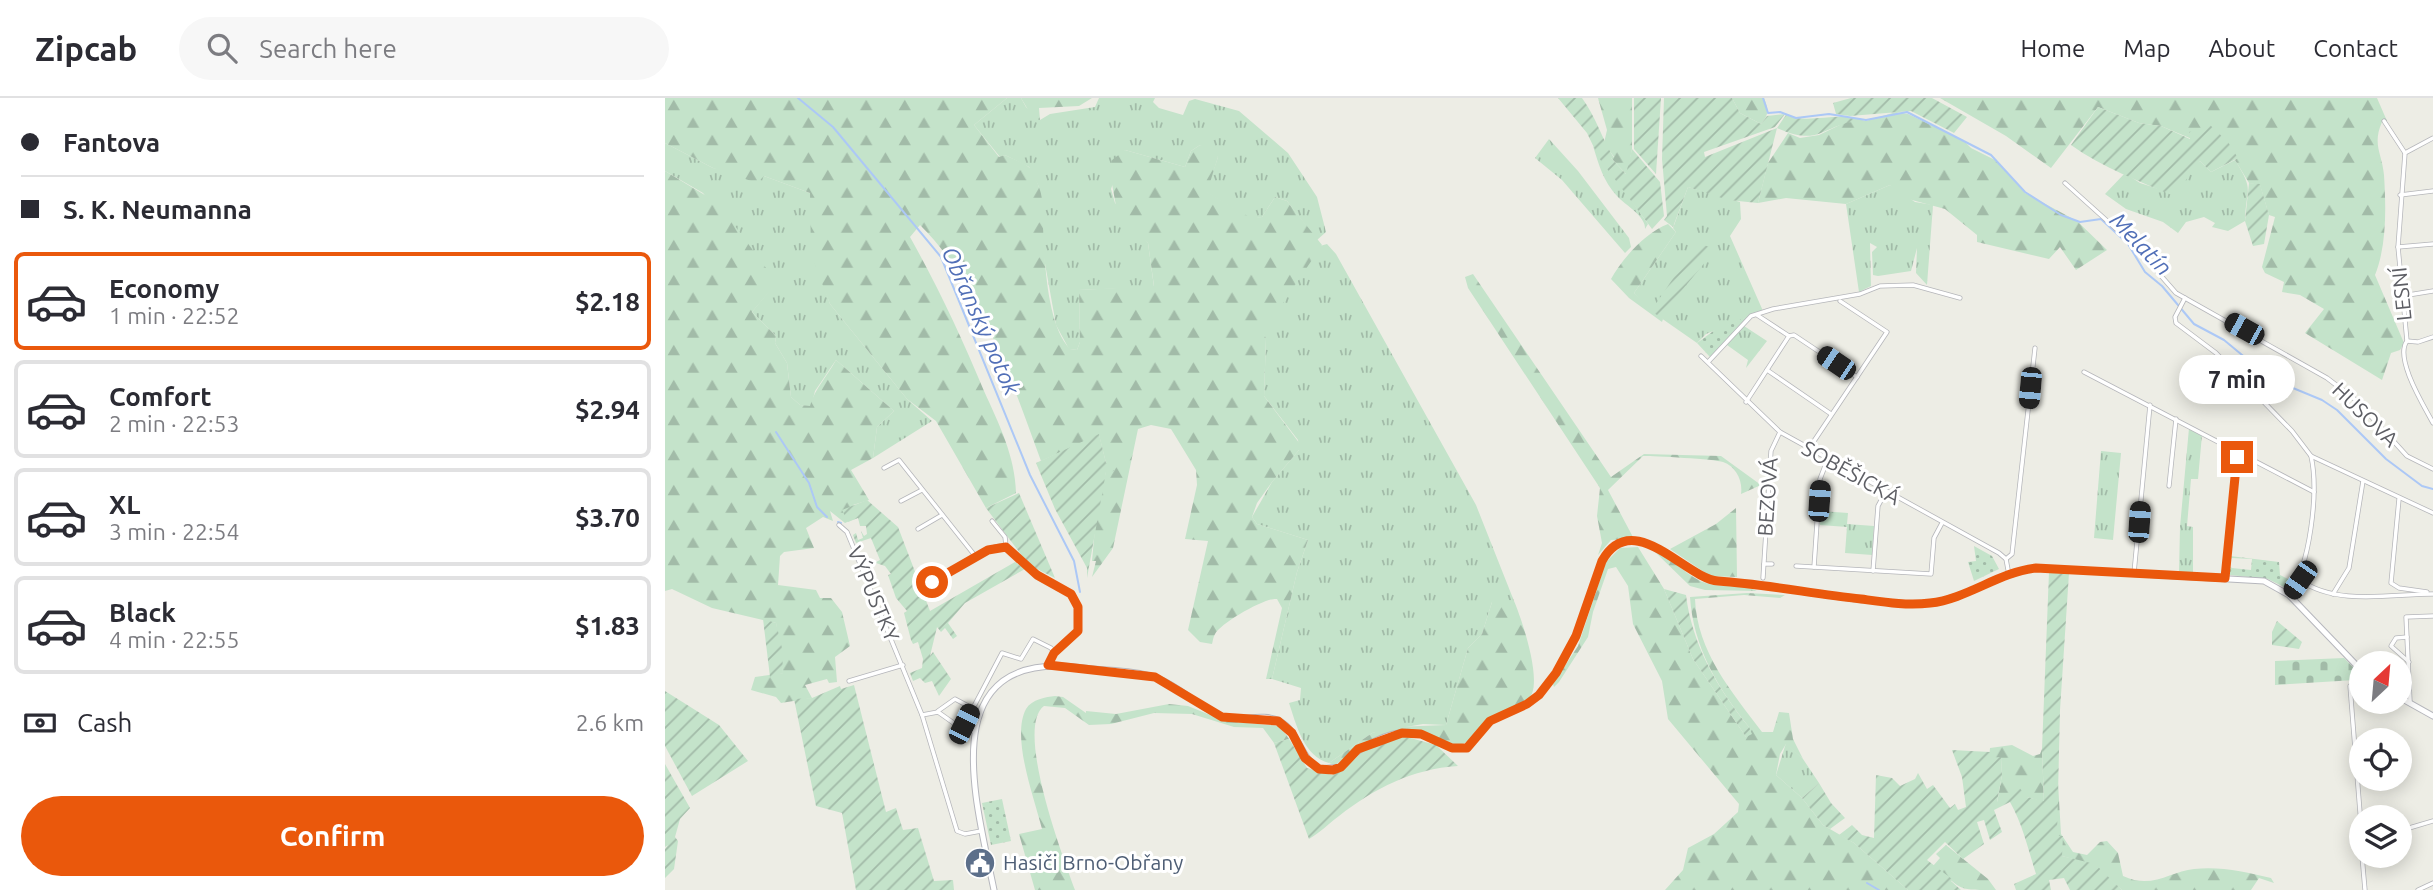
<!DOCTYPE html>
<html lang="en">
<head>
<meta charset="utf-8">
<style>
  :root { --surface:#fff; --page:#f7f7f7; --text:#2b2b33; --muted:#7c7c81; --line:#e1e1e2; --accent:#ea580c }
  body { margin:0; font-family:Ubuntu,sans-serif; background:var(--page); color:var(--text); height:100vh; display:flex; flex-direction:column; font-size:26px; white-space:nowrap }
  * { box-sizing:border-box; margin:0 }
  p { font-size:23px; color:var(--muted) }
  .icon { flex:none; width:38px; height:38px; fill:none; stroke:currentColor; stroke-width:2; stroke-linecap:round; stroke-linejoin:round }
  .map { position:relative; flex:1; overflow:hidden }
  .drawer { display:flex; flex-direction:column; background:var(--surface); width:665px }
  .drawer>* { flex:none }
  .banner { display:grid; align-content:center; height:154px; padding:0 21px; background:var(--surface) }
  .needle { width:46px; rotate:26deg }
  .tools { position:absolute; left:1684px; top:553px; display:grid; gap:14px }
  .tools a { display:grid; place-items:center; width:63px; height:63px; border-radius:50%; background:var(--surface); box-shadow:0 4px 18px #0003; font-size:35px }
  .end { position:absolute; width:32px; height:32px; margin:-16px; border:9px solid #ea580c; background:#fff; box-shadow:0 0 0 4px #fff }
  .from { border-radius:50% }
  .bubble { position:absolute; height:49px; border-radius:24px; background:var(--surface); box-shadow:0 4px 18px #0003; font-size:23px; font-weight:700; line-height:49px; text-align:center }
  .car { position:absolute; width:21px; height:42px; margin:-21px -10px; border-radius:9px; box-shadow:0 0 5px 2px #0007; background:linear-gradient(#222 24%,#8ab4d8 0 40%,#222 0 76%,#8ab4d8 0 86%,#222 0) }
  .banner b { display:flex; align-items:center; gap:24px; height:66px; font-size:26px }
  .banner b+b { border-top:2px solid var(--line) }
  .banner i { width:18px; height:18px; background:var(--text) }
  ul { padding:0; list-style:none }
  li { display:flex; align-items:center; gap:21px; height:98px; margin:0 14px 10px; padding:0 7px; border:4px solid var(--line); border-radius:10px }
  li div { flex:1 }
  li b { display:block; font-size:26px }
  li em { font-style:normal; font-weight:700 }
  li.active { border-color:var(--accent) }
  li>.icon { width:63px; height:63px; stroke-width:1.5 }
  .pay { display:flex; align-items:center; gap:18px; height:77px; padding:0 21px; font-size:26px }
  .pay p { margin-inline-start:auto }
  .primary-button { display:flex; gap:14px; margin-top:auto; padding:14px 21px }
  .primary-button a { flex:1; height:80px; border-radius:42px; background:var(--accent); color:#fff; font-size:28px; font-weight:700; line-height:80px; text-align:center }
  header { display:flex; align-items:center; gap:42px; box-sizing:border-box; height:98px; padding:0 35px; background:var(--surface); border-bottom:2px solid var(--line) }
  header strong { font-size:33px }
  nav { display:flex; gap:38px; margin-inline-start:auto; font-size:24px }
  .search { width:490px; height:63px; background:var(--page); display:flex; align-items:center; gap:18px; box-sizing:border-box; padding:0 24px; border-radius:38px; color:var(--muted); font-size:26px }
  main { display:flex; flex:1; min-height:0 }
  .map>svg:first-child { display:block }
</style>
</head>
<body>
<header>
<strong>Zipcab</strong>
<div class="search"><svg class="icon" aria-label="search" viewBox="0 0 24 24"><circle cx="10" cy="10" r="6"/><path d="M15 15l6 6"/></svg>Search here</div>
<nav><a>Home</a><a>Map</a><a>About</a><a>Contact</a></nav>
</header>
<main>
<section class="drawer">
<div class="banner">
<b><i class="from"></i>Fantova</b>
<b><i></i>S. K. Neumanna</b>
</div>
<ul>
<li class="active"><svg class="icon" aria-label="car" viewBox="0 0 24 24"><path d="M5 17H2v-5l4-1 3-4h7l3 4 3 1v5h-3M9 17h6M6 11h13"/><circle cx="7" cy="17" r="2"/><circle cx="17" cy="17" r="2"/></svg><div><b>Economy</b><p>1 min · 22:52</p></div><em>$2.18</em></li>
<li><svg class="icon" aria-label="car" viewBox="0 0 24 24"><path d="M5 17H2v-5l4-1 3-4h7l3 4 3 1v5h-3M9 17h6M6 11h13"/><circle cx="7" cy="17" r="2"/><circle cx="17" cy="17" r="2"/></svg><div><b>Comfort</b><p>2 min · 22:53</p></div><em>$2.94</em></li>
<li><svg class="icon" aria-label="car" viewBox="0 0 24 24"><path d="M5 17H2v-5l4-1 3-4h7l3 4 3 1v5h-3M9 17h6M6 11h13"/><circle cx="7" cy="17" r="2"/><circle cx="17" cy="17" r="2"/></svg><div><b>XL</b><p>3 min · 22:54</p></div><em>$3.70</em></li>
<li><svg class="icon" aria-label="car" viewBox="0 0 24 24"><path d="M5 17H2v-5l4-1 3-4h7l3 4 3 1v5h-3M9 17h6M6 11h13"/><circle cx="7" cy="17" r="2"/><circle cx="17" cy="17" r="2"/></svg><div><b>Black</b><p>4 min · 22:55</p></div><em>$1.83</em></li>
</ul>
<div class="pay"><svg class="icon" aria-label="cash" viewBox="0 0 24 24"><path d="M3 7h18v10H3z"/><circle cx="12" cy="12" r="2"/></svg>Cash<p>2.6 km</p></div>
<div class="primary-button"><a>Confirm</a></div>
</section>
<div class="map">
<svg width="1768" height="792" viewBox="0 0 1768 792">
  <defs>
    <pattern id="grass-tufts" width="24" height="20" patternUnits="userSpaceOnUse" patternTransform="scale(1.75)"><rect width="24" height="20" fill="#c4e3ca"/><path d="M3 7l-1-3M5 7V3M7 7l1-3M15 17l-1-3M17 17v-4M19 17l1-3" fill="none" stroke="#a2bba8"/></pattern>
    <pattern id="forest-firs" width="22" height="20" patternUnits="userSpaceOnUse" patternTransform="scale(1.75)"><rect width="22" height="20" fill="#c4e3ca"/><path d="M5 1l3.5 6h-7zM16 11l3.5 6h-7z" fill="#a2bba8"/></pattern>
    <pattern id="cemetery-stones" width="16" height="16" patternUnits="userSpaceOnUse" patternTransform="scale(1.75)"><rect width="16" height="16" fill="#c4e3ca"/><path d="M2 7V4a2 2 0 0 1 4 0v3zM10 15v-3a2 2 0 0 1 4 0v3z" fill="#a2bba8"/></pattern>
    <pattern id="park-dots" width="8" height="8" patternUnits="userSpaceOnUse" patternTransform="scale(1.75)"><rect width="8" height="8" fill="#c4e3ca"/><path d="M2 2h.1M6 6h.1" fill="none" stroke="#a2bba8" stroke-width="1.8" stroke-linecap="round"/></pattern>
    <pattern id="garden-furrows" width="10" height="10" patternUnits="userSpaceOnUse" patternTransform="scale(1.75)"><rect width="10" height="10" fill="#c4e3ca"/><path d="M-1 1l2-2M0 10L10 0M9 11l2-2" fill="none" stroke="#a2bba8"/></pattern>
  </defs>
  <rect width="100%" height="100%" fill="#edede5"/>
  <!-- grass -->
  <g fill="url(#grass-tufts)">
    <path d="M342,0H356L361,9L375,22L385,16L430,9L434,0H490L488,4L494,10L518,17L524,3L530,1L574,13L623,55L652,99L661,134L652,142L622,103L610,99L597,119L586,121L541,94L553,59L535,47L526,53L520,69L460,52L446,91L450,105L483,145L489,189L414,192L415,244L412,252L404,251L391,227L379,160L374,89L364,69L340,57L335,59L309,27Z"/>
    <path d="M884,41L913,73L964,140L966,149L960,155L897,82L870,60Z"/>
    <path d="M0,45L48,70L99,78L145,95L157,182L165,206L242,301L267,323L208,360L212,329L229,313L171,262L150,293L146,309L135,307L126,299L122,265L110,245L111,238L87,214L109,187L38,95L0,73Z"/>
    <path d="M928,48L983,126L980,131C981,118 960,107 952,98C938,83 934,67 928,48Z"/>
    <path d="M1570,62C1590,94 1581,89 1580,123L1563,133L1547,129L1550,125L1539,119L1521,124L1513,135L1498,124L1461,111L1440,96L1460,75L1475,85L1500,93L1535,63L1546,74Z"/>
    <path d="M1225,87L1250,104L1268,107L1262,187L1251,175L1252,150L1246,173L1213,178L1208,177L1207,154L1212,149L1205,145L1206,188L1194,194L1181,106Z"/>
    <path d="M1023,89L1075,104L1076,121L1065,138L1098,213L1041,236L1032,245L986,213L969,195L1011,134L1008,130Z"/>
    <path d="M662,146L671,156L811,407L849,503L827,504L817,536L803,550L781,627L758,626L707,635L664,665C639,659 631,626 624,605L635,602L636,590L607,581L632,474L643,442L592,426L587,419L607,384L634,352L633,342L599,298L601,240L597,235L655,148Z"/>
    <path d="M1079,228L1102,243L1081,270L1083,262L1062,247Z"/>
    <path d="M1524,330L1537,337L1533,381H1526L1522,428L1528,429V475L1514,474L1515,429Z"/>
    <path d="M1436,353L1456,355L1448,442L1429,440Z"/>
    <path d="M1156,413L1183,415L1182,426L1209,428L1207,457L1180,455L1182,429L1155,427Z"/>
    <path d="M1121,645L1138,661L1154,685L1137,700L1111,677Z"/>
  </g>
  <!-- forest -->
  <g fill="url(#forest-firs)">
    <path d="M0,0H342L309,27L334,59L340,57C347,61 364,66 368,74C370,80 377,93 377,103C379,141 378,223 405,251L412,252L415,244L414,192L489,188L483,145L453,119L445,75L447,62L460,52L520,69L526,53L535,47L548,51L553,59L542,94L586,120L597,119L610,99L622,103L657,147L598,235L601,240L599,298L635,346L634,352L607,384L592,405L587,419L592,426L643,442L632,474L607,581H601L617,510L612,501C601,499 556,525 550,536C548,539 548,543 547,546L535,544L523,532L543,443L520,441L532,387L531,372L506,331L486,327L473,331L448,450L427,479L431,463H427L431,419L441,373H448L441,365L434,337L376,363C348,287 314,184 255,127L245,139C273,189 297,240 319,293C334,326 350,358 351,395L321,410L271,323L242,301L165,206L146,157L145,95L99,78L92,85L48,70L0,45Z"/>
    <path d="M356,0H427L414,8L374,10L375,22L368,20Z"/>
    <path d="M933,0H967V51L962,77L946,60L949,59L939,45L942,32Z"/>
    <path d="M1067,0H1099C1104,12 1104,16 1096,26L1075,15Z"/>
    <path d="M1275,0H1712L1722,23L1717,24C1707,47 1717,55 1719,77C1721,109 1722,147 1710,177L1739,245L1735,252L1726,255L1717,282L1640,235L1659,211L1635,197L1617,194L1619,184L1600,175L1597,169L1610,119L1604,117L1595,87L1584,85L1570,62L1572,60L1496,28L1474,25L1433,9L1386,70L1341,38Z"/>
    <path d="M1231,14L1243,16L1298,42L1306,50L1332,63L1360,95L1412,123L1442,152L1411,172L1395,149L1384,161L1312,144V137L1280,111L1236,99L1225,87L1181,106L1121,100L1093,105L1103,65L1123,35L1135,40L1154,37L1183,23H1201Z"/>
    <path d="M0,73L53,105L104,174L110,187L87,214L111,238L110,245L122,265L126,299L135,307L145,308C150,290 162,279 171,262L229,313L212,329L208,360L186,372L204,402L188,407L196,418L180,425L165,413L168,423L158,419L141,430L149,450L119,454L115,458L113,487L151,492L155,500H166L177,514L185,548L170,559L172,584L164,585L162,581L140,587L147,600L116,605L111,599L86,592L90,579L118,575L111,525L47,510L7,491L0,493Z"/>
    <path d="M1003,126L1011,134L969,195L998,221L997,224L964,200L946,181C957,161 981,134 1003,126Z"/>
    <path d="M808,176L946,379L979,356L1056,358L1096,387L1076,396C1078,383 1071,368 1058,364C1050,361 989,358 978,358L943,392L969,441L946,442L933,457L937,445L932,418L935,390L803,190L800,179Z"/>
    <path d="M1071,410L1072,479L1045,478L1005,451L1051,426Z"/>
    <path d="M973,449L999,491L1028,561L1081,639L1084,629C1053,591 1028,548 1025,499L1082,495L1120,497L1115,500L1079,497L1030,501C1032,554 1067,594 1097,634H1108L1114,614L1124,615L1128,641L1138,661L1121,646L1115,656L1111,677L1137,700L1158,727L1189,745L1243,792H1000L1018,772L1023,750L1049,736L1073,714L1074,706L1003,621L997,583L968,526L963,488L951,469L943,471L928,514L923,539L894,584L889,589L888,586L913,548L941,464L955,450Z"/>
    <path d="M988,452C1008,459 1023,481 1044,486C1061,490 1075,485 1092,493L1040,492L1025,488Z"/>
    <path d="M832,500L849,503C856,519 880,588 863,601C852,610 835,612 824,621C814,628 810,643 797,646C786,650 772,639 762,635C725,621 697,649 670,667L664,665L707,635L729,629L781,627L803,550L817,536L827,504Z"/>
    <path d="M390,598L398,599L421,615V613L451,616L504,606L523,608L560,623L615,628L624,641L609,645L598,630L569,629L527,616L489,615L446,626L424,627L400,610L379,608C349,630 399,762 410,792H370L354,736L377,731C369,699 346,639 361,611C367,601 381,599 390,598Z"/>
    <path d="M1347,647L1368,658L1375,656L1377,651L1379,704L1362,699L1332,705L1337,677L1336,660H1324L1325,650Z"/>
    <path d="M1392,668L1396,736L1408,754L1422,757L1435,744L1442,743L1453,755L1458,778C1487,792 1506,773 1529,771C1555,768 1581,774 1606,780L1609,785L1594,780L1586,792H1457L1429,767L1397,758L1392,738Z"/>
    <path d="M1281,747L1323,781L1331,792C1289,792 1300,792 1268,768L1275,760L1271,756Z"/>
  </g>
  <!-- cemetery -->
  <path fill="url(#cemetery-stones)" d="M1679,560L1689,570L1690,582L1610,587V563Z"/>
  <!-- park -->
  <g fill="url(#park-dots)">
    <path d="M1085,218L1045,259L1032,245L1051,231Z"/>
    <path d="M1309,448L1327,458L1334,471L1309,483L1303,464L1311,463Z"/>
    <path d="M1565,458L1614,464L1615,477L1631,485L1623,491L1603,481L1565,477L1563,467L1567,470L1586,472L1587,461L1567,460L1564,463Z"/>
    <path d="M337,701L346,743L326,747L317,705Z"/>
  </g>
  <!-- garden -->
  <g fill="url(#garden-furrows)">
    <path d="M893,0H917C931,19 937,41 949,60H946L961,76L967,51L995,84L999,118L987,131L934,60L922,35Z"/>
    <path d="M969,0H996L991,76L969,51Z"/>
    <path d="M999,0H1067L1075,15L1096,26L1102,18L1120,16L1110,29L1039,54L1040,59L1112,30L1121,17C1144,27 1175,12 1200,23C1158,23 1159,51 1112,30L1093,105L1063,102L1023,89L1008,129L999,122L1002,118L997,61Z"/>
    <path d="M1186,0H1267L1302,19L1289,35L1246,13L1185,18L1171,16L1168,5Z"/>
    <path d="M1433,9L1474,25L1496,28L1525,41L1524,34L1545,27L1563,44L1573,60L1546,74L1535,63L1509,98C1474,83 1438,70 1406,47Z"/>
    <path d="M1584,85L1595,86L1604,117L1599,146L1588,148L1580,123Z"/>
    <path d="M1032,145L1051,151L995,219L986,213Z"/>
    <path d="M434,336L441,365H447L449,373L441,374L422,480V470L390,411L371,365Z"/>
    <path d="M354,395L390,480L364,467L321,410Z"/>
    <path d="M202,402L233,429L265,513L350,464L360,471L300,505L283,525L292,538L288,541L280,530L276,534L272,529L265,558L268,554L286,581L274,598L267,583L260,585L255,580L248,583L245,575L257,570L258,561L253,544L248,546L246,542L239,515L242,513L231,500L223,477L226,476L220,468L211,465L201,469L215,462L206,440L191,445L188,437L191,435L193,442L198,440L196,433L199,438L202,436L201,428H195L193,420L183,424L177,412Z"/>
    <path d="M1384,474L1404,475L1395,612L1392,738H1398L1397,758L1430,766L1457,792H1405L1399,780L1384,782L1386,792H1351L1349,786L1371,776C1363,751 1358,727 1345,704L1329,712L1337,734L1325,742L1319,722L1312,724L1319,746L1298,761L1280,744L1262,762L1287,781L1286,783L1296,792H1243L1189,745L1174,737L1187,727L1197,737L1209,740L1211,677L1227,680L1235,688L1250,681L1253,675L1262,691L1268,687L1285,710L1290,706L1293,712L1301,709L1297,679L1287,652L1325,654V660L1336,659L1337,677L1332,704L1353,688L1362,699L1379,703L1377,651Z"/>
    <path d="M999,491L1021,497C1027,546 1052,590 1084,629L1087,636L1081,639L1028,561Z"/>
    <path d="M98,521L111,525L117,550L118,575L105,579Z"/>
    <path d="M1612,523L1637,544L1634,551L1607,547V534Z"/>
    <path d="M189,587L221,714L231,710L238,732L253,730L269,783L288,782L289,792H191L177,715L151,708L129,601L147,600L175,588L176,591Z"/>
    <path d="M0,593L54,627L83,663L27,698L0,648Z"/>
    <path d="M738,638L771,647L793,668C747,671 710,690 674,718C663,726 656,734 644,741L609,645L624,641L642,670L667,677L681,669L698,653Z"/>
    <path d="M0,666L25,710L15,721L10,739L13,743L9,771L0,780V751L3,747L0,749Z"/>
    <path d="M1154,685L1166,705L1180,720L1165,731L1158,727L1137,700Z"/>
  </g>
  <g fill="none" stroke-linecap="round" stroke-linejoin="round">
    <!-- stream -->
    <g stroke="#acc8f6" stroke-width="2">
      <path d="M133,0L168,29L276,159L365,377L409,463L415,494"/>
      <path d="M1098,0L1103,15L1115,14L1131,20L1164,16L1201,22L1242,14L1326,57L1360,94L1396,117L1415,124L1436,121L1463,146L1480,174L1497,188L1529,226L1559,242L1606,281L1657,302L1672,312L1721,361L1757,388L1768,391"/>
      <path d="M111,334L144,385L152,409L162,419"/>
      <path d="M173,424L176,425"/>
      <path d="M1202,785L1214,792"/>
    </g>
    <!-- minor casing -->
    <g stroke="#b5b6ba" stroke-width="5">
      <g id="minor">
        <path d="M1719,23L1740,55"/>
        <path d="M1768,40L1740,55L1733,149L1742,243C1729,260 1759,308 1768,325"/>
        <path d="M1400,85L1469,147L1511,195L1662,280L1692,303L1742,358L1768,371"/>
        <path d="M1735,97L1768,93"/>
        <path d="M1733,149L1768,146"/>
        <path d="M1737,198L1768,193"/>
        <path d="M1520,200L1510,219L1511,225L1551,255L1627,333L1646,358L1768,415"/>
        <path d="M1092,217L1124,238L1129,237L1192,279"/>
        <path d="M1742,243L1753,244L1768,239"/>
        <path d="M1036,258L1115,334L1334,455L1341,461L1344,477"/>
        <path d="M1044,263L1086,218L1108,211L1195,196L1215,188L1248,187L1295,200"/>
        <path d="M1102,272L1166,316"/>
        <path d="M1419,274L1649,394"/>
        <path d="M1081,304L1124,238"/>
        <path d="M1143,352L1222,234L1175,203"/>
        <path d="M219,370L234,362L311,459"/>
        <path d="M1504,388L1511,321"/>
        <path d="M1734,401L1726,485L1734,490L1762,494"/>
        <path d="M236,403L257,392"/>
        <path d="M327,423L340,439L341,448"/>
        <path d="M174,427L182,434L257,617L292,733L300,736L316,733"/>
        <path d="M253,431L277,417"/>
        <path d="M1341,461L1347,456L1370,250"/>
        <path d="M1099,466H1107"/>
        <path d="M1131,468L1266,476L1269,440L1277,425"/>
        <path d="M1149,469L1155,381L1162,363"/>
        <path d="M1208,473L1213,408L1220,395"/>
        <path d="M1469,475L1485,307"/>
        <path d="M1098,480L1106,353L1115,334"/>
        <path d="M1560,480L1570,364L1574,355"/>
        <path d="M1635,482C1671,508 1726,496 1768,496"/>
        <path d="M267,484C283,475 318,449 335,448C348,448 359,467 369,474C381,485 400,486 409,501C416,511 415,521 413,532L389,555"/>
        <path d="M1668,496L1684,470L1698,383"/>
        <path d="M1624,497C1645,468 1654,394 1646,358"/>
        <path d="M1742,539L1731,540L1726,548L1744,564"/>
        <path d="M383,567L389,555"/>
        <path d="M1696,580L1685,588L1696,727"/>
        <path d="M184,583L238,567"/>
        <path d="M1745,603L1741,519L1768,518"/>
        <path d="M273,613L290,601L307,610"/>
        <path d="M257,617L273,614L297,631L308,633"/>
        <path d="M297,631L337,555L356,561L368,541L386,550L389,555"/>
        <path d="M1734,733L1768,723"/>
        <path d="M1697,758L1700,792"/>
        <path d="M1753,792L1768,785"/>
      </g>
    </g>
    <!-- secondary casing -->
    <g stroke="#b6b7bd" stroke-width="7">
      <g id="secondary">
        <path d="M1734,599L1768,618"/>
        <path d="M329,792C311,703 265,549 419,570C442,573 470,572 492,580C516,589 533,609 556,618C575,625 596,614 614,623C634,633 635,660 654,671L676,669C692,650 728,628 755,636C771,641 785,653 802,650L825,623L862,606L874,597L891,575L911,538L937,463C967,408 1021,481 1053,483C1102,486 1151,497 1201,502C1222,504 1244,508 1265,505C1302,500 1334,475 1371,470L1599,483L1624,497L1696,572"/>
      </g>
    </g>
    <!-- minor -->
    <use href="#minor" stroke="#fff" stroke-width="3.5"/>
    <!-- secondary -->
    <use href="#secondary" stroke="#fff" stroke-width="5"/>
  </g>
  <g fill="none" stroke-linecap="round" stroke-linejoin="round">
    <!-- route -->
    <path stroke="#ea580c" stroke-width="9" d="M267,484L323,452L341,449L372,477L406,496L413,509V533L389,555L383,567L490,579L557,619L613,623L627,635L640,660L654,671L668,672L676,669L693,651L737,635L756,636L787,650H802L825,623L862,606L874,597L891,575L911,538L937,463C968,408 1021,481 1053,483C1100,486 1148,496 1196,501C1218,504 1242,508 1265,505C1302,501 1334,474 1371,470L1560,480L1572,359"/>
  </g>
  <!-- icons -->
  <defs>
    <g id="civic-disc" transform="scale(1.575)"><circle r="9.5" fill="#5c6f8a" stroke="#fff"/><path d="M-.6-6.5H3V-4.5H.6V-3L4-1V1h2V6H-6V1h2V-1L-.6-3ZM-1.2 2.5V6h2.4V2.5Z" fill="#fff"/></g>
  </defs>
  <g fill-rule="evenodd">
    <use href="#civic-disc" x="315" y="765"/>
  </g>
  <g text-anchor="middle" stroke-width="6" stroke-linejoin="round" paint-order="stroke">
    <!-- street labels -->
    <g font-size="21" fill="#5d5e64" stroke="#fff">
      <text transform="translate(1737 196) rotate(-96)" y="7">LESNÍ</text>
      <text transform="translate(1700 317) rotate(44)" y="7">HUSOVA</text>
      <text transform="translate(1186 375) rotate(29)" y="7">SOBĚŠICKÁ</text>
      <text transform="translate(1103 399) rotate(-86)" y="7">BEZOVÁ</text>
      <text transform="translate(208 496) rotate(67)" y="7">VÝPUSTKY</text>
    </g>
    <!-- service labels -->
    <g font-size="21" fill="#4e5e75" stroke="#fff" text-anchor="start">
      <text x="338" y="772">Hasiči Brno-Obřany</text>
    </g>
    <!-- water labels -->
    <g font-size="23" font-style="italic" fill="#516fb7" stroke="#fff">
      <text transform="translate(1476 146) rotate(46)" y="8">Melatín</text>
      <text transform="translate(316 223) rotate(66)" y="8">Obřanský potok</text>
    </g>
  </g>
</svg>
<div class="tools">
<a><svg class="needle" viewBox="-14 -14 28 28"><path d="M0-13l5 13h-10z" fill="#e53935"/><path d="M0 13l5-13h-10z" fill="#7c7c81"/></svg></a>
<a><svg class="icon" aria-label="locate" viewBox="0 0 24 24"><circle cx="12" cy="12" r="6"/><path d="M12 2v4M12 18v4M2 12h4M18 12h4"/></svg></a>
<a><svg class="icon" aria-label="layers" viewBox="0 0 24 24"><path d="M12 4l9 5-9 5-9-5zM3 14l9 5 9-5"/></svg></a>
</div>
<i class="end from" style="left:267px;top:484px"></i>
<i class="end" style="left:1572px;top:359px"></i>
<div class="bubble" style="left:1514px;top:257px;width:116px">7 min</div>
<i class="car" style="left:1579px;top:231px;rotate:299deg"></i>
<i class="car" style="left:1171px;top:265px;rotate:304deg"></i>
<i class="car" style="left:1365px;top:290px;rotate:185deg"></i>
<i class="car" style="left:1154px;top:403px;rotate:4deg"></i>
<i class="car" style="left:1474px;top:424px;rotate:4deg"></i>
<i class="car" style="left:1635px;top:482px;rotate:215deg"></i>
<i class="car" style="left:299px;top:626px;rotate:26deg"></i>
</div>
</main>
</body>
</html>
